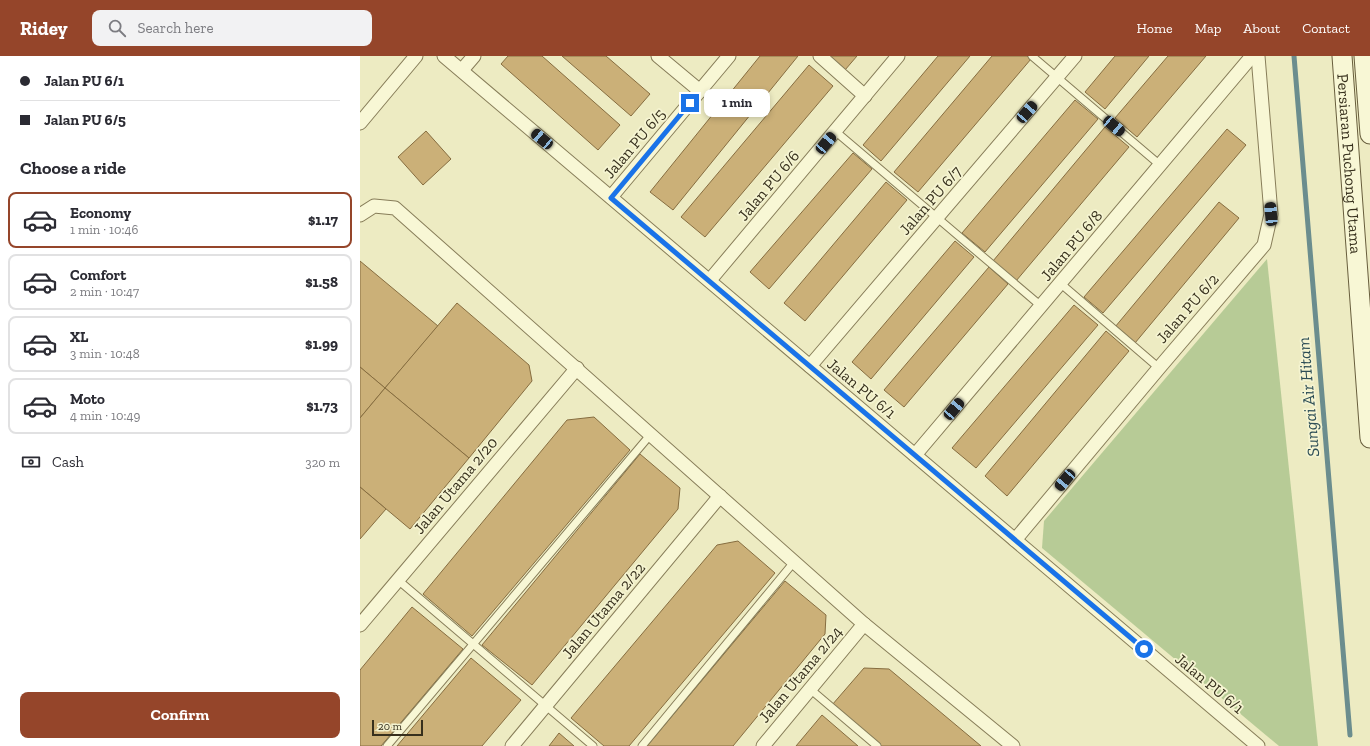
<!DOCTYPE html>
<html lang="en">
<head>
<meta charset="utf-8">
<style>
  :root { --surface:#fff; --page:#f2f2f3; --text:#2b2b33; --muted:#7c7c81; --line:#e1e1e2; --accent:#95452a }
  body { margin:0; font-family:"Zilla Slab",serif; background:var(--page); color:var(--text); height:100vh; display:flex; flex-direction:column; font-size:15px; white-space:nowrap }
  * { box-sizing:border-box; margin:0 }
  p { font-size:13px; color:var(--muted) }
  .icon { flex:none; width:22px; height:22px; fill:none; stroke:currentColor; stroke-width:2; stroke-linecap:round; stroke-linejoin:round }
  .map { position:relative; flex:1; overflow:hidden }
  .panel { display:flex; flex-direction:column; background:var(--surface); width:360px }
  .panel>* { flex:none }
  .guide { display:grid; align-content:center; height:88px; padding:0 20px; background:var(--surface) }
  .scale { position:absolute; left:12px; bottom:10px; width:51px; box-sizing:border-box; padding-left:4px; border:2px solid #37301d; border-top:0; font-size:11px; line-height:14px; white-space:nowrap; color:#37301d; -webkit-text-stroke:3px #f5f4d1; paint-order:stroke }
  .end { position:absolute; width:18px; height:18px; margin:-9px; border:5px solid #1a73e8; background:#fff; box-shadow:0 0 0 2px #fff }
  .from { border-radius:50% }
  .bubble { position:absolute; height:28px; border-radius:8px; background:var(--surface); box-shadow:0 2px 6px #0003; font-size:13px; font-weight:800; line-height:28px; text-align:center }
  .car { position:absolute; width:12px; height:24px; margin:-12px -6px; border-radius:5px; box-shadow:0 0 3px 1px #0007; background:linear-gradient(#222 24%,#8ab4d8 0 40%,#222 0 76%,#8ab4d8 0 86%,#222 0) }
  .guide b { display:flex; align-items:center; gap:14px; height:38px; font-size:15px }
  .guide b+b { border-top:1px solid var(--line) }
  .guide i { width:10px; height:10px; background:var(--text) }
  ul { padding:0; list-style:none }
  li { display:flex; align-items:center; gap:12px; height:56px; margin:0 8px 6px; padding:0 12px; border:2px solid var(--line); border-radius:8px }
  li div { flex:1 }
  li b { display:block; font-size:15px }
  li em { font-style:normal; font-weight:800 }
  li.on { border-color:var(--accent) }
  li>.icon { width:36px; height:36px; stroke-width:1.5 }
  h2 { padding:0 20px; font-size:18px; line-height:48px }
  .pay { display:flex; align-items:center; gap:10px; height:44px; padding:0 20px; font-size:15px }
  .pay p { margin-inline-start:auto }
  .primary-button { display:flex; gap:8px; margin-top:auto; padding:8px 20px }
  .primary-button a { flex:1; height:46px; border-radius:8px; background:var(--accent); color:#fff; font-size:16px; font-weight:800; line-height:46px; text-align:center }
  header { display:flex; align-items:center; gap:24px; box-sizing:border-box; height:56px; padding:0 20px; background:var(--accent); color:#fff }
  header strong { font-size:19px }
  nav { display:flex; gap:22px; margin-inline-start:auto; font-size:14px }
  .search { width:280px; height:36px; background:var(--page); display:flex; align-items:center; gap:10px; box-sizing:border-box; padding:0 14px; border-radius:8px; color:var(--muted); font-size:15px }
  main { display:flex; flex:1; min-height:0 }
  .map>svg:first-child { display:block }
</style>
</head>
<body>
<header>
<strong>Ridey</strong>
<div class="search"><svg class="icon" aria-label="search" viewBox="0 0 24 24"><circle cx="10" cy="10" r="6"/><path d="M15 15l6 6"/></svg>Search here</div>
<nav><a>Home</a><a>Map</a><a>About</a><a>Contact</a></nav>
</header>
<main>
<section class="panel">
<div class="guide">
<b><i class="from"></i>Jalan PU 6/1</b>
<b><i></i>Jalan PU 6/5</b>
</div>
<h2>Choose a ride</h2>
<ul>
<li class="on"><svg class="icon" aria-label="car" viewBox="0 0 24 24"><path d="M5 17H2v-5l4-1 3-4h7l3 4 3 1v5h-3M9 17h6M6 11h13"/><circle cx="7" cy="17" r="2"/><circle cx="17" cy="17" r="2"/></svg><div><b>Economy</b><p>1 min · 10:46</p></div><em>$1.17</em></li>
<li><svg class="icon" aria-label="car" viewBox="0 0 24 24"><path d="M5 17H2v-5l4-1 3-4h7l3 4 3 1v5h-3M9 17h6M6 11h13"/><circle cx="7" cy="17" r="2"/><circle cx="17" cy="17" r="2"/></svg><div><b>Comfort</b><p>2 min · 10:47</p></div><em>$1.58</em></li>
<li><svg class="icon" aria-label="car" viewBox="0 0 24 24"><path d="M5 17H2v-5l4-1 3-4h7l3 4 3 1v5h-3M9 17h6M6 11h13"/><circle cx="7" cy="17" r="2"/><circle cx="17" cy="17" r="2"/></svg><div><b>XL</b><p>3 min · 10:48</p></div><em>$1.99</em></li>
<li><svg class="icon" aria-label="car" viewBox="0 0 24 24"><path d="M5 17H2v-5l4-1 3-4h7l3 4 3 1v5h-3M9 17h6M6 11h13"/><circle cx="7" cy="17" r="2"/><circle cx="17" cy="17" r="2"/></svg><div><b>Moto</b><p>4 min · 10:49</p></div><em>$1.73</em></li>
</ul>
<div class="pay"><svg class="icon" aria-label="cash" viewBox="0 0 24 24"><path d="M3 7h18v10H3z"/><circle cx="12" cy="12" r="2"/></svg>Cash<p>320 m</p></div>
<div class="primary-button"><a>Confirm</a></div>
</section>
<div class="map">
<svg width="1010" height="690" viewBox="0 0 1010 690">
  <rect width="100%" height="100%" fill="#edebc2"/>
  <!-- green -->
  <path fill="#b7cb96" d="M907,203L958,690H919L682,492L684,465Z"/>
  <g fill="none" stroke-linecap="round" stroke-linejoin="round">
    <!-- stream -->
    <path stroke="#6b8d8e" stroke-width="5" d="M934,0L990,679"/>
  </g>
  <!-- building -->
  <g fill="#cbb078" stroke="#866d40">
    <path d="M148,0H182L260,69L238,94L141,8Z"/>
    <path d="M202,0H246L290,38L271,60Z"/>
    <path d="M400,0H438L313,154L290,136Z"/>
    <path d="M468,0H497L485,14Z"/>
    <path d="M578,0H610L521,105L503,89Z"/>
    <path d="M632,0H667L671,3L558,136L534,116Z"/>
    <path d="M755,0H789L745,53L725,36Z"/>
    <path d="M808,0H846L777,81L755,62Z"/>
    <path d="M449,9L473,30L345,181L321,161Z"/>
    <path d="M715,44L738,63L625,196L602,177Z"/>
    <path d="M745,71L769,91L656,225L633,205Z"/>
    <path d="M867,73L886,89L743,257L724,241Z"/>
    <path d="M66,75L91,103L63,129L38,101Z"/>
    <path d="M493,97L512,113L409,233L390,216Z"/>
    <path d="M526,126L547,144L445,265L424,247Z"/>
    <path d="M859,146L879,162L775,287L755,271Z"/>
    <path d="M595,185L614,201L511,323L492,306Z"/>
    <path d="M0,205L78,270L25,332L0,311Z"/>
    <path d="M629,211L648,228L544,351L524,334Z"/>
    <path d="M97,247L169,309L172,325L109,402L25,332Z"/>
    <path d="M714,249L738,269L616,412L592,392Z"/>
    <path d="M746,275L769,295L647,440L625,420Z"/>
    <path d="M0,311L25,332L0,362Z"/>
    <path d="M25,332L109,402L50,473L0,431V362Z"/>
    <path d="M234,361L270,394L112,580L63,538L207,364Z"/>
    <path d="M280,398L320,432L318,453L172,629L122,589Z"/>
    <path d="M0,431L26,453L0,483Z"/>
    <path d="M378,485L415,517L269,690H244L211,662L357,489Z"/>
    <path d="M425,525L466,559L465,578L373,690H287Z"/>
    <path d="M52,551L103,593L21,690H0V614Z"/>
    <path d="M111,602L161,644L122,690H37Z"/>
    <path d="M504,612L529,613L621,690H520L472,649Z"/>
    <path d="M462,659L498,690H436Z"/>
    <path d="M199,677L214,690H189Z"/>
  </g>
  <g fill="none" stroke-linecap="round" stroke-linejoin="round">
    <!-- lane casing -->
    <g stroke="#877d59" stroke-width="9">
      <g id="lane">
        <path d="M672,0L800,109"/>
        <path d="M475,75L681,250"/>
        <path d="M700,227L799,312"/>
        <path d="M38,524L233,690"/>
        <path d="M450,633L517,690"/>
        <path d="M27,690L291,378"/>
        <path d="M282,690L434,506"/>
      </g>
    </g>
    <!-- street casing -->
    <g stroke="#877d59" stroke-width="15">
      <g id="street">
        <path d="M84,0L898,690"/>
        <path d="M298,0L340,35"/>
        <path d="M460,0L505,40"/>
        <path d="M102,14L114,0"/>
        <path d="M0,67L56,0"/>
        <path d="M251,141L369,0"/>
        <path d="M0,159L14,150L35,152L504,568L653,690"/>
        <path d="M350,224L538,0"/>
        <path d="M450,310L715,0"/>
        <path d="M555,399L892,0"/>
        <path d="M655,484L799,312L904,189L911,158L898,0"/>
        <path d="M0,569L217,312"/>
        <path d="M152,690L360,440"/>
        <path d="M403,690L504,568"/>
      </g>
    </g>
    <!-- secondary casing -->
    <g stroke="#685e3d" stroke-width="21">
      <g id="secondary">
        <path id="s1" d="M982,0L1010,382"/>
        <path d="M1004,0L1010,78"/>
      </g>
    </g>
    <!-- lane -->
    <use href="#lane" stroke="#f8f7d5" stroke-width="7"/>
    <!-- street -->
    <use href="#street" stroke="#f8f7d5" stroke-width="13"/>
    <!-- secondary -->
    <use href="#secondary" stroke="#f8f7d5" stroke-width="19"/>
  </g>
  <g fill="none" stroke-linecap="round" stroke-linejoin="round">
    <!-- route -->
    <path stroke="#1a73e8" stroke-width="5" d="M330,47L251,142L784,593"/>
  </g>
  <g text-anchor="middle" stroke-width="3.5" stroke-linejoin="round" paint-order="stroke">
    <!-- street labels -->
    <g font-size="16" fill="#37301d" stroke="#f5f4d1">
      <text transform="translate(274 87) rotate(-50)" y="6">Jalan PU 6/5</text>
      <text dy="6" stroke="none"><textPath href="#s1" startOffset="108">Persiaran Puchong Utama</textPath></text>
      <text transform="translate(408 129) rotate(-50)" y="6">Jalan PU 6/6</text>
      <text transform="translate(570 144) rotate(-49)" y="6">Jalan PU 6/7</text>
      <text transform="translate(711 189) rotate(-50)" y="6">Jalan PU 6/8</text>
      <text transform="translate(827 252) rotate(-49)" y="6">Jalan PU 6/2</text>
      <text transform="translate(502 332) rotate(40)" y="6">Jalan PU 6/1</text>
      <text transform="translate(95 429) rotate(-50)" y="6">Jalan Utama 2/20</text>
      <text transform="translate(243 554) rotate(-50)" y="6">Jalan Utama 2/22</text>
      <text transform="translate(440 618) rotate(-50)" y="6">Jalan Utama 2/24</text>
      <text transform="translate(850 627) rotate(40)" y="6">Jalan PU 6/1</text>
    </g>
    <!-- water labels -->
    <g font-size="17" font-style="italic" fill="#2d4e56" stroke="#f5f4d1">
      <text transform="translate(948 341) rotate(-95)" y="6">Sungai Air Hitam</text>
    </g>
  </g>
</svg>
<div class="scale">20 m</div>
<i class="end from" style="left:784px;top:593px"></i>
<i class="end" style="left:330px;top:47px"></i>
<div class="bubble" style="left:344px;top:33px;width:66px">1 min</div>
<i class="car" style="left:667px;top:56px;rotate:41deg"></i>
<i class="car" style="left:754px;top:70px;rotate:130deg"></i>
<i class="car" style="left:182px;top:83px;rotate:310deg"></i>
<i class="car" style="left:466px;top:87px;rotate:40deg"></i>
<i class="car" style="left:911px;top:158px;rotate:355deg"></i>
<i class="car" style="left:594px;top:353px;rotate:40deg"></i>
<i class="car" style="left:705px;top:424px;rotate:220deg"></i>
</div>
</main>
</body>
</html>
